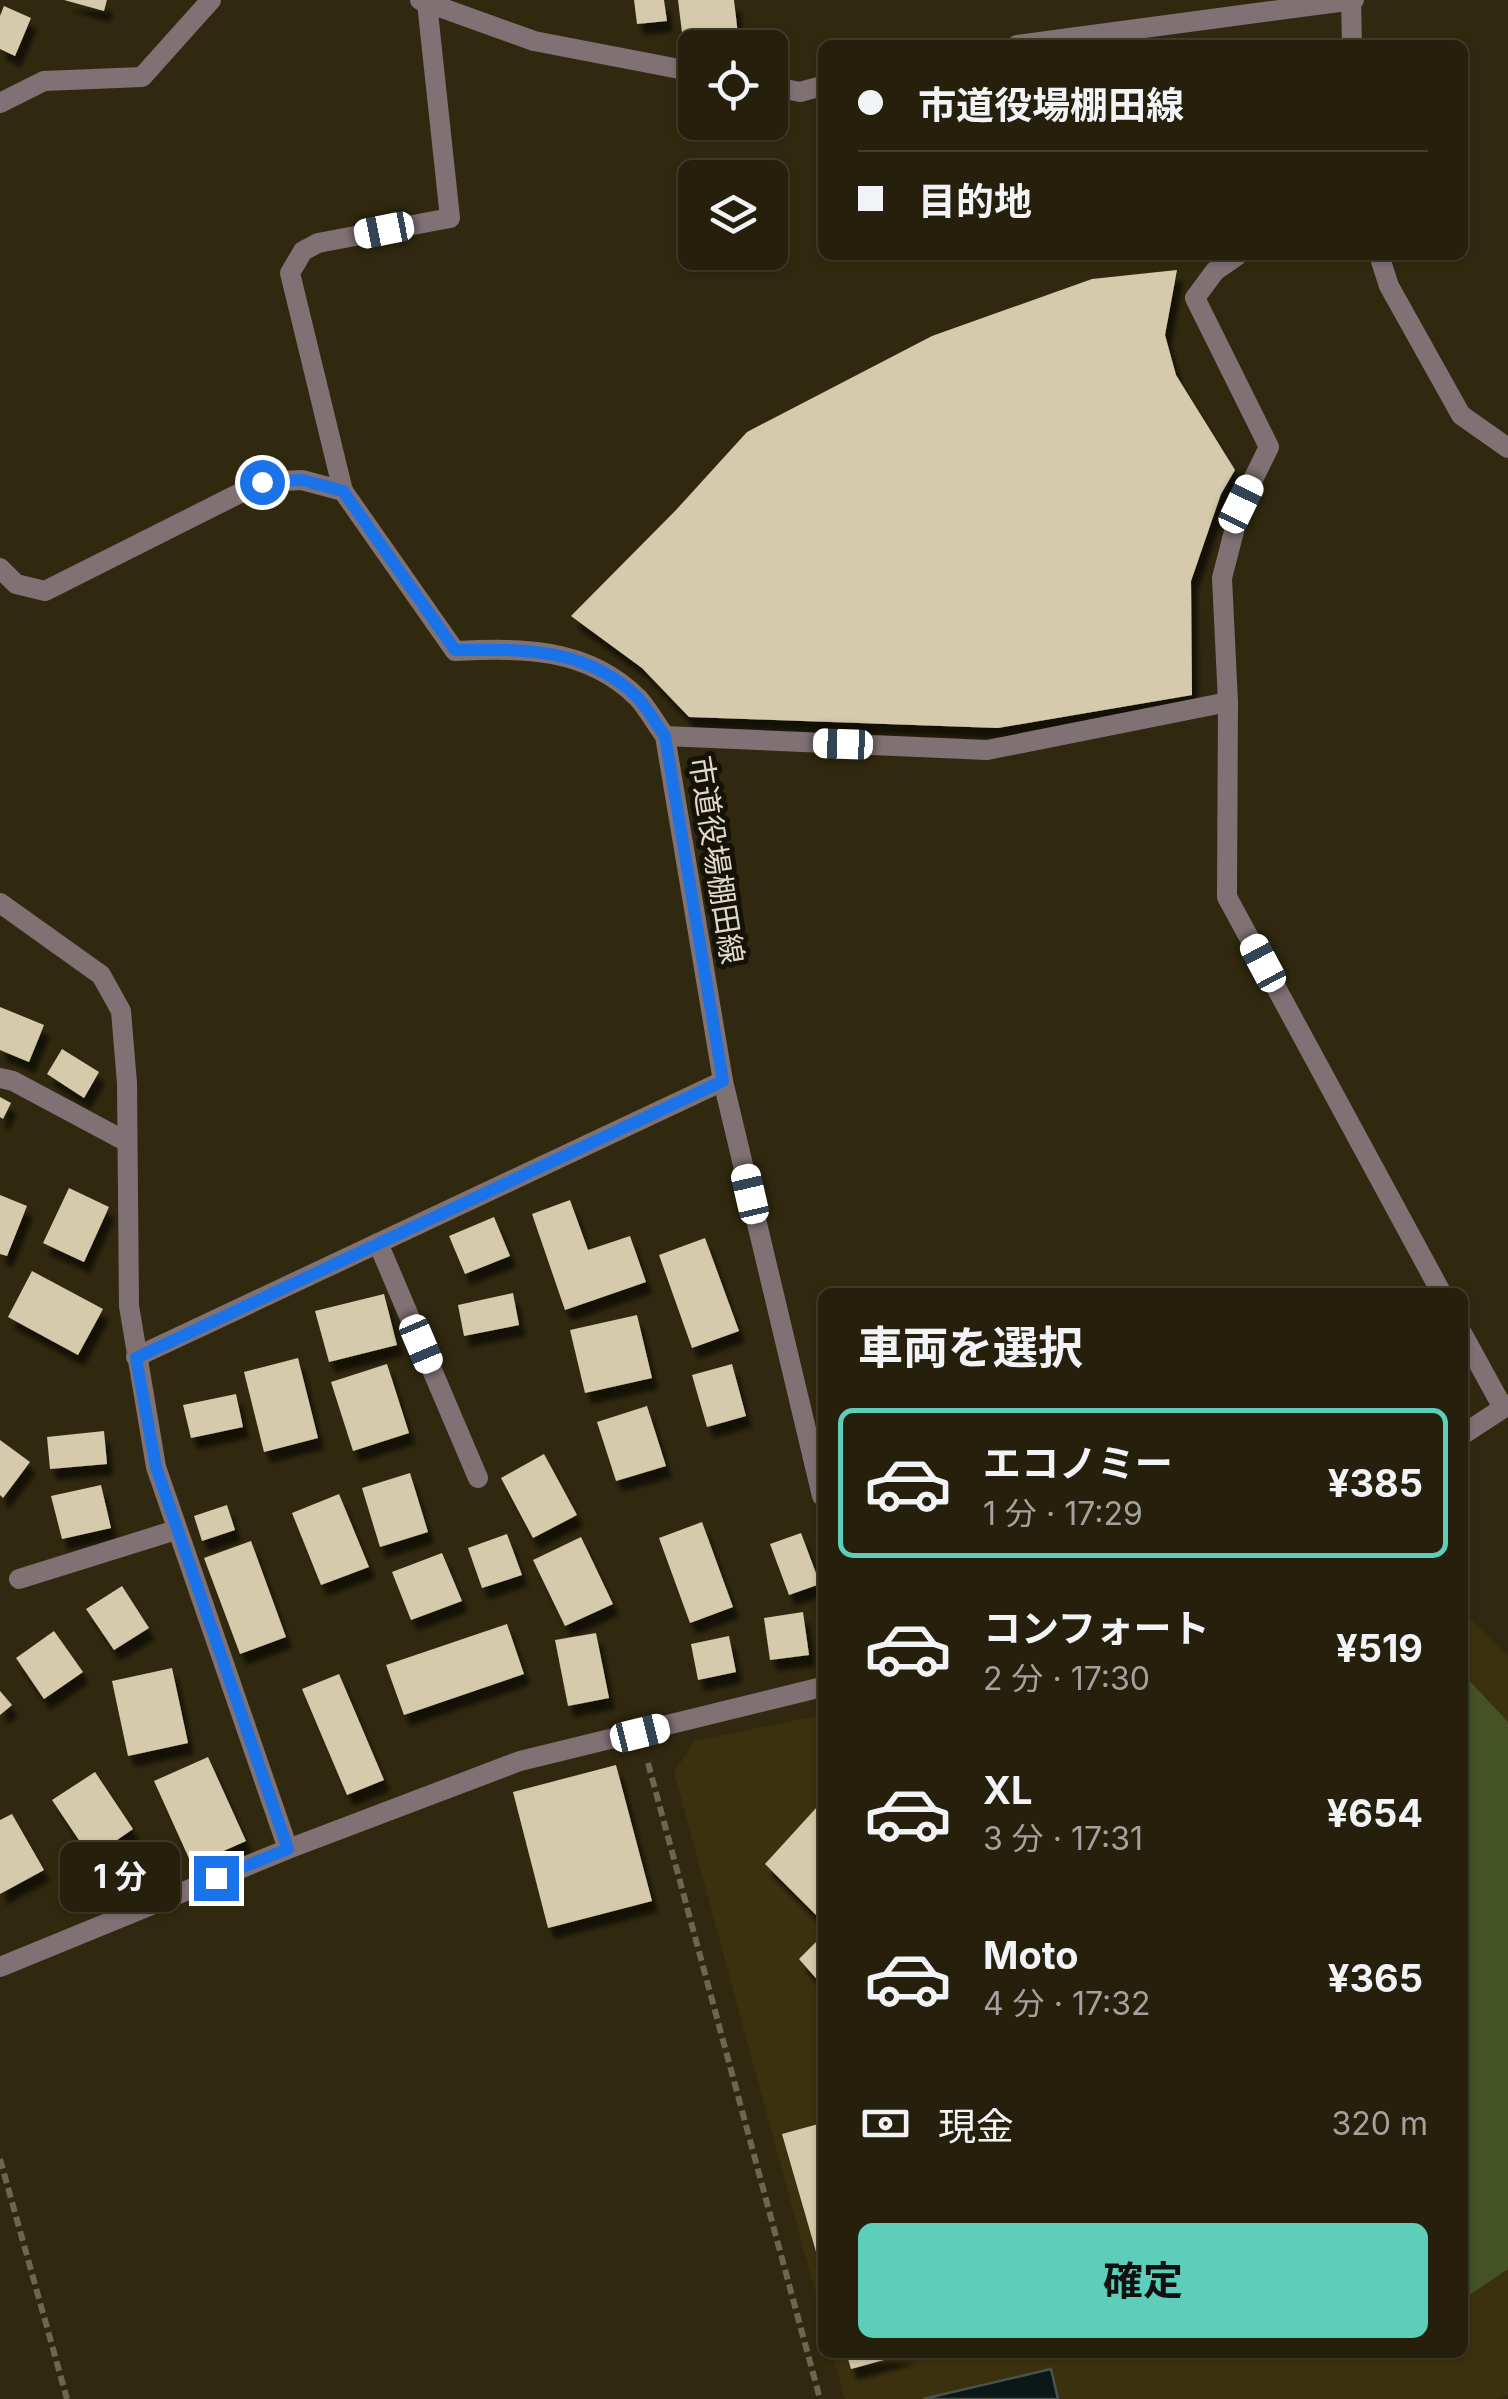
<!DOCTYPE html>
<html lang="ja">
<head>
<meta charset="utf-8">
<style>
  :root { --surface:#251f0b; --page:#312c19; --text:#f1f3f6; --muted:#a3a29d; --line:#423d2c; --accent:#5cceba }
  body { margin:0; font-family:Inter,"Noto Sans JP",sans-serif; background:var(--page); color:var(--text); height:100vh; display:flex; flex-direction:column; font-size:38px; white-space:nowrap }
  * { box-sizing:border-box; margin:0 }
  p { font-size:32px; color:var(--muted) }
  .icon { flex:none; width:55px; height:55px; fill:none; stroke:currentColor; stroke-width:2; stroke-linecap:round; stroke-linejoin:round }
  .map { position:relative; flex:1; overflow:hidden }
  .sheet { position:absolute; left:818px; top:1288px; width:650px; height:1070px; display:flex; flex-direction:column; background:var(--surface); border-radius:15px; box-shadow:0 2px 8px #0004,0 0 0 2px var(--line) }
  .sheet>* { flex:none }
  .guide { position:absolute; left:818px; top:40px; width:650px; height:220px; border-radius:15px; box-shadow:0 2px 8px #0004,0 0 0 2px var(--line); display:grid; align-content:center; height:220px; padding:0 40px; background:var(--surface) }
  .controls { position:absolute; left:678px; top:30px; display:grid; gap:20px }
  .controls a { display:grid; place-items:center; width:110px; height:110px; border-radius:15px; background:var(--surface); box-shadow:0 2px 8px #0004,0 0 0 2px var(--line); font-size:50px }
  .end { position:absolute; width:45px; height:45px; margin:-22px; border:12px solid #1a73e8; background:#fff; box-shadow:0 0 0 5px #fff }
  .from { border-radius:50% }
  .bubble { position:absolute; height:70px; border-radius:15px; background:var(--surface); box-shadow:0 2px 8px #0004,0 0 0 2px var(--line); font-size:32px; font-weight:700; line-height:70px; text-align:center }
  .car { position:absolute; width:30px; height:60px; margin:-30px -15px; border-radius:12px; box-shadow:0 0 8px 2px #0007; background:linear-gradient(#fff 24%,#345 0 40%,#fff 0 76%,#345 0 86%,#fff 0) }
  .guide b { display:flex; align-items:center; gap:35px; height:95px; font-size:38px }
  .guide b+b { border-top:2px solid var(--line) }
  .guide i { width:25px; height:25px; background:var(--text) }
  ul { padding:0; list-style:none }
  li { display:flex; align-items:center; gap:30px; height:150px; margin:0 20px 15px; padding:0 20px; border:5px solid transparent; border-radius:15px }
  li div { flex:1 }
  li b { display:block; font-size:38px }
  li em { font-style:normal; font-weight:700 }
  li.active { border-color:var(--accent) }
  li>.icon { width:90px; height:90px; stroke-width:1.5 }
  h2 { padding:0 40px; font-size:45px; line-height:120px }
  .pay { display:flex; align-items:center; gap:25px; height:110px; padding:0 40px; font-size:38px }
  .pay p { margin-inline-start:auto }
  .cta { display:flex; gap:20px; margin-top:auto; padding:20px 40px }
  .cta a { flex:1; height:115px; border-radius:15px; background:var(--accent); color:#111; font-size:40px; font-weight:700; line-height:115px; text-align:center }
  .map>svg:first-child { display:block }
</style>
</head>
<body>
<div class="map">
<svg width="1508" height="2399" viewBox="0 0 1508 2399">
  <defs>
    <filter id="shadow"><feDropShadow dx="6" dy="11" stdDeviation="2.5" flood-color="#0009"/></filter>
  </defs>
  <rect width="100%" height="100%" fill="#31290f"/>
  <!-- built -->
  <g fill="#3c310f">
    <path d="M1463,1611L1508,1657V2395L1494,2399H845L832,2353L1462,2352Z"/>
    <path d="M822,1715V2317L674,1772L695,1741Z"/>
  </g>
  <!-- green -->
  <path fill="#445226" d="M1463,1674L1508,1722V2269L1463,2299Z"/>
  <!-- water -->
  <path fill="#0a1818" stroke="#4a524d" stroke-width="2.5" d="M1051,2369L1058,2399H923Z"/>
  <!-- building -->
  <g fill="#d5caac" filter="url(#shadow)">
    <path d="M64,0H107L104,11Z"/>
    <path d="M634,0H664L667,21L637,24Z"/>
    <path d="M678,0H734L738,35L683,41Z"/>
    <path d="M4,6L31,18L15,56L0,49V16Z"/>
    <path d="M1177,270L1165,335L1176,375L1235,470L1221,494L1191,581L1192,695L998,728L689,717L642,668L571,616L676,510L747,432L932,336L1092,279Z"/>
    <path d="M0,1007L44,1025L29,1062L0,1050Z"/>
    <path d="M62,1049L99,1072L84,1098L47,1074Z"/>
    <path d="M0,1097L11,1103L3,1119L0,1117Z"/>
    <path d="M69,1188L109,1207L84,1262L43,1243Z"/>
    <path d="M0,1195L27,1206L7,1256L0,1254Z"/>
    <path d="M570,1200L588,1250L630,1236L646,1282L565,1310L532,1214Z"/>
    <path d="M494,1217L510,1256L465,1274L449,1236Z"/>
    <path d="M705,1238L739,1331L692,1348L659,1255Z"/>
    <path d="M32,1271L103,1309L78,1355L8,1317Z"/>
    <path d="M513,1293L519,1325L464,1336L458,1305Z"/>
    <path d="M384,1294L397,1345L329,1362L315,1311Z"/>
    <path d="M637,1315L652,1378L585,1393L570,1330Z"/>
    <path d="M298,1358L318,1438L264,1452L244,1372Z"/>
    <path d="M387,1364L409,1433L353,1451L331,1382Z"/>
    <path d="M732,1364L746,1416L707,1427L692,1375Z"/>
    <path d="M236,1394L243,1427L191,1438L183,1405Z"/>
    <path d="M647,1406L666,1466L616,1481L597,1422Z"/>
    <path d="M104,1431L107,1464L50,1469L47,1437Z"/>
    <path d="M0,1440L30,1462L3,1498L0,1495Z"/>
    <path d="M544,1454L577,1515L533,1538L501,1478Z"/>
    <path d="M410,1473L428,1532L380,1547L362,1488Z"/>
    <path d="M101,1485L111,1528L62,1539L51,1496Z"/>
    <path d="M339,1494L369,1567L321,1585L292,1513Z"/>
    <path d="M227,1505L235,1530L202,1541L194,1516Z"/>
    <path d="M702,1522L733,1607L690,1623L659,1538Z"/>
    <path d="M801,1533L820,1584L789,1595L770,1544Z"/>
    <path d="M507,1534L522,1575L482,1588L468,1548Z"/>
    <path d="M581,1537L613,1604L565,1626L533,1560Z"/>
    <path d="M251,1541L286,1637L240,1654L204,1558Z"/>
    <path d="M442,1553L462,1601L411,1620L392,1572Z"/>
    <path d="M122,1586L149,1628L114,1650L86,1609Z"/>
    <path d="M803,1612L809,1655L770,1660L764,1618Z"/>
    <path d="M507,1624L524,1674L404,1715L386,1665Z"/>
    <path d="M54,1631L83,1672L44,1699L16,1658Z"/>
    <path d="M596,1633L609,1698L568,1706L555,1640Z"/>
    <path d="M729,1636L736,1672L698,1680L691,1644Z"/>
    <path d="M172,1668L188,1743L128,1756L112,1681Z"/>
    <path d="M339,1674L384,1780L347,1795L302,1689Z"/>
    <path d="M0,1691L12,1705L0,1715Z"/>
    <path d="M208,1757L246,1841L192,1865L154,1781Z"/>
    <path d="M616,1765L652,1901L548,1928L513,1792Z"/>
    <path d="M95,1772L133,1829L91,1858L52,1800Z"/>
    <path d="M817,1807L822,1813V1921L765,1864Z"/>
    <path d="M12,1814L44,1870L0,1894V1820Z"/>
    <path d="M822,1936V1985L799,1959Z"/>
    <path d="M822,2123V2269H821L782,2134Z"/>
    <path d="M846,2352H906V2354L851,2369Z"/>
  </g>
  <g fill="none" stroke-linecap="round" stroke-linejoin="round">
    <!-- path -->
    <g stroke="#6d6650" stroke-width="6" stroke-dasharray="10 5" stroke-linecap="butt">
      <path d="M648,1763L820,2399"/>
      <path d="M0,2159L67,2399"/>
    </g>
    <!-- street -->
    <g stroke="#807174" stroke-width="20">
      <path d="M420,0L534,41L695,72"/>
      <path d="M1351,0L1352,45"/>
      <path d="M1017,45L1354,0"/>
      <path d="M770,86L800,92L822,86"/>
      <path d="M0,103L44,81L142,77L211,0"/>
      <path d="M1379,255L1389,286L1461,415L1508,448"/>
      <path d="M343,491L290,273L303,251L318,243L450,218L427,3"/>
      <path d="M0,568L16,584L45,591L262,482L302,480L343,491L455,651C522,648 587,647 638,698C648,709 656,724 665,736L723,1081L822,1496"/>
      <path d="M1228,702L1222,578L1241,504L1269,447L1195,298L1215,271L1238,255"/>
      <path d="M665,736L987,750L1228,702L1227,897L1441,1292"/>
      <path d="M0,903L101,975L121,1011L127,1083L129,1306L156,1467L288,1849"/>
      <path d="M0,1078L13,1081L127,1142"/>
      <path d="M378,1243L478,1478"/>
      <path d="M1462,1333L1503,1408"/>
      <path d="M136,1357L723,1081"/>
      <path d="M1462,1435L1508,1405"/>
      <path d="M19,1579L176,1530"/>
      <path d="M0,1967L288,1849L520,1761L822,1687"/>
    </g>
  </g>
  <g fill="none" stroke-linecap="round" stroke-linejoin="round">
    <!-- route -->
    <path stroke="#1a73e8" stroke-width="12" d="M216,1878L288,1849L156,1467L136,1358L723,1081L665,736C656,724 648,709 638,698C587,647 522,649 455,650L343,491L302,480L262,482"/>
  </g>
  <g text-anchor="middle" stroke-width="10" stroke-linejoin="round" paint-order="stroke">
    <!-- street labels -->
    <g font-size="30" fill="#ded9ca" stroke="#161207">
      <text transform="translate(716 860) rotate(81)" y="10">市道役場棚田線</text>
    </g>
  </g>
</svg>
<div class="controls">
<a><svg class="icon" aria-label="locate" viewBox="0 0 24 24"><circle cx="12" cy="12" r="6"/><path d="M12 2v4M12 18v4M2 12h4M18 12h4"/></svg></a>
<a><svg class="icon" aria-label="layers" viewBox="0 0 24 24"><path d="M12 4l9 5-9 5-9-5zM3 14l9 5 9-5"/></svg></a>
</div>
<i class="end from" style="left:262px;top:482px"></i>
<i class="end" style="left:216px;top:1878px"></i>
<div class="bubble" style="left:60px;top:1842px;width:120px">1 分</div>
<i class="car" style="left:384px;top:230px;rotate:259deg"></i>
<i class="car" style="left:1241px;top:504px;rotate:26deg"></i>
<i class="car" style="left:843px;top:744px;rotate:272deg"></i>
<i class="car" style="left:1263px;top:963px;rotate:332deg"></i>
<i class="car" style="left:750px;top:1194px;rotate:347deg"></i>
<i class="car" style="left:421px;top:1344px;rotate:157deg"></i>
<i class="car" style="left:640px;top:1733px;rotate:76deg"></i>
<div class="guide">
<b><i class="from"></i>市道役場棚田線</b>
<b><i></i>目的地</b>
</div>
<section class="sheet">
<h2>車両を選択</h2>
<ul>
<li class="active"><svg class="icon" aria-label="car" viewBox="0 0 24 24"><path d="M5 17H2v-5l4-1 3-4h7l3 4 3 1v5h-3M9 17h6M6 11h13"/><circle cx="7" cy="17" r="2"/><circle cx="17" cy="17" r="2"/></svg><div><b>エコノミー</b><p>1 分 · 17:29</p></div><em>¥385</em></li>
<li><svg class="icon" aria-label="car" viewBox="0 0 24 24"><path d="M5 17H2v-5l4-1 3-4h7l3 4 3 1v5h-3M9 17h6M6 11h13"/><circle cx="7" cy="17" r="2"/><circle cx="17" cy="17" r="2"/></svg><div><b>コンフォート</b><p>2 分 · 17:30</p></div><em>¥519</em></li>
<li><svg class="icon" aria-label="car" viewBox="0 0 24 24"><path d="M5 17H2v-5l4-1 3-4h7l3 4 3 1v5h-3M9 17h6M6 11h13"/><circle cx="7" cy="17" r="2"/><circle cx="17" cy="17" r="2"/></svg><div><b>XL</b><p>3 分 · 17:31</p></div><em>¥654</em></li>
<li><svg class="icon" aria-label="car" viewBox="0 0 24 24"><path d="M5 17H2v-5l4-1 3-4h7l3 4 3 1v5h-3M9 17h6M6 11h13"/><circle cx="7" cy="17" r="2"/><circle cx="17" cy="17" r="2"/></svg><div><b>Moto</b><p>4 分 · 17:32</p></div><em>¥365</em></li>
</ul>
<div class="pay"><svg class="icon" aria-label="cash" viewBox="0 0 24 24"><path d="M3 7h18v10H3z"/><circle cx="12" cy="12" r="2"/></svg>現金<p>320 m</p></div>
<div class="cta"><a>確定</a></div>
</section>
</div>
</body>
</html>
